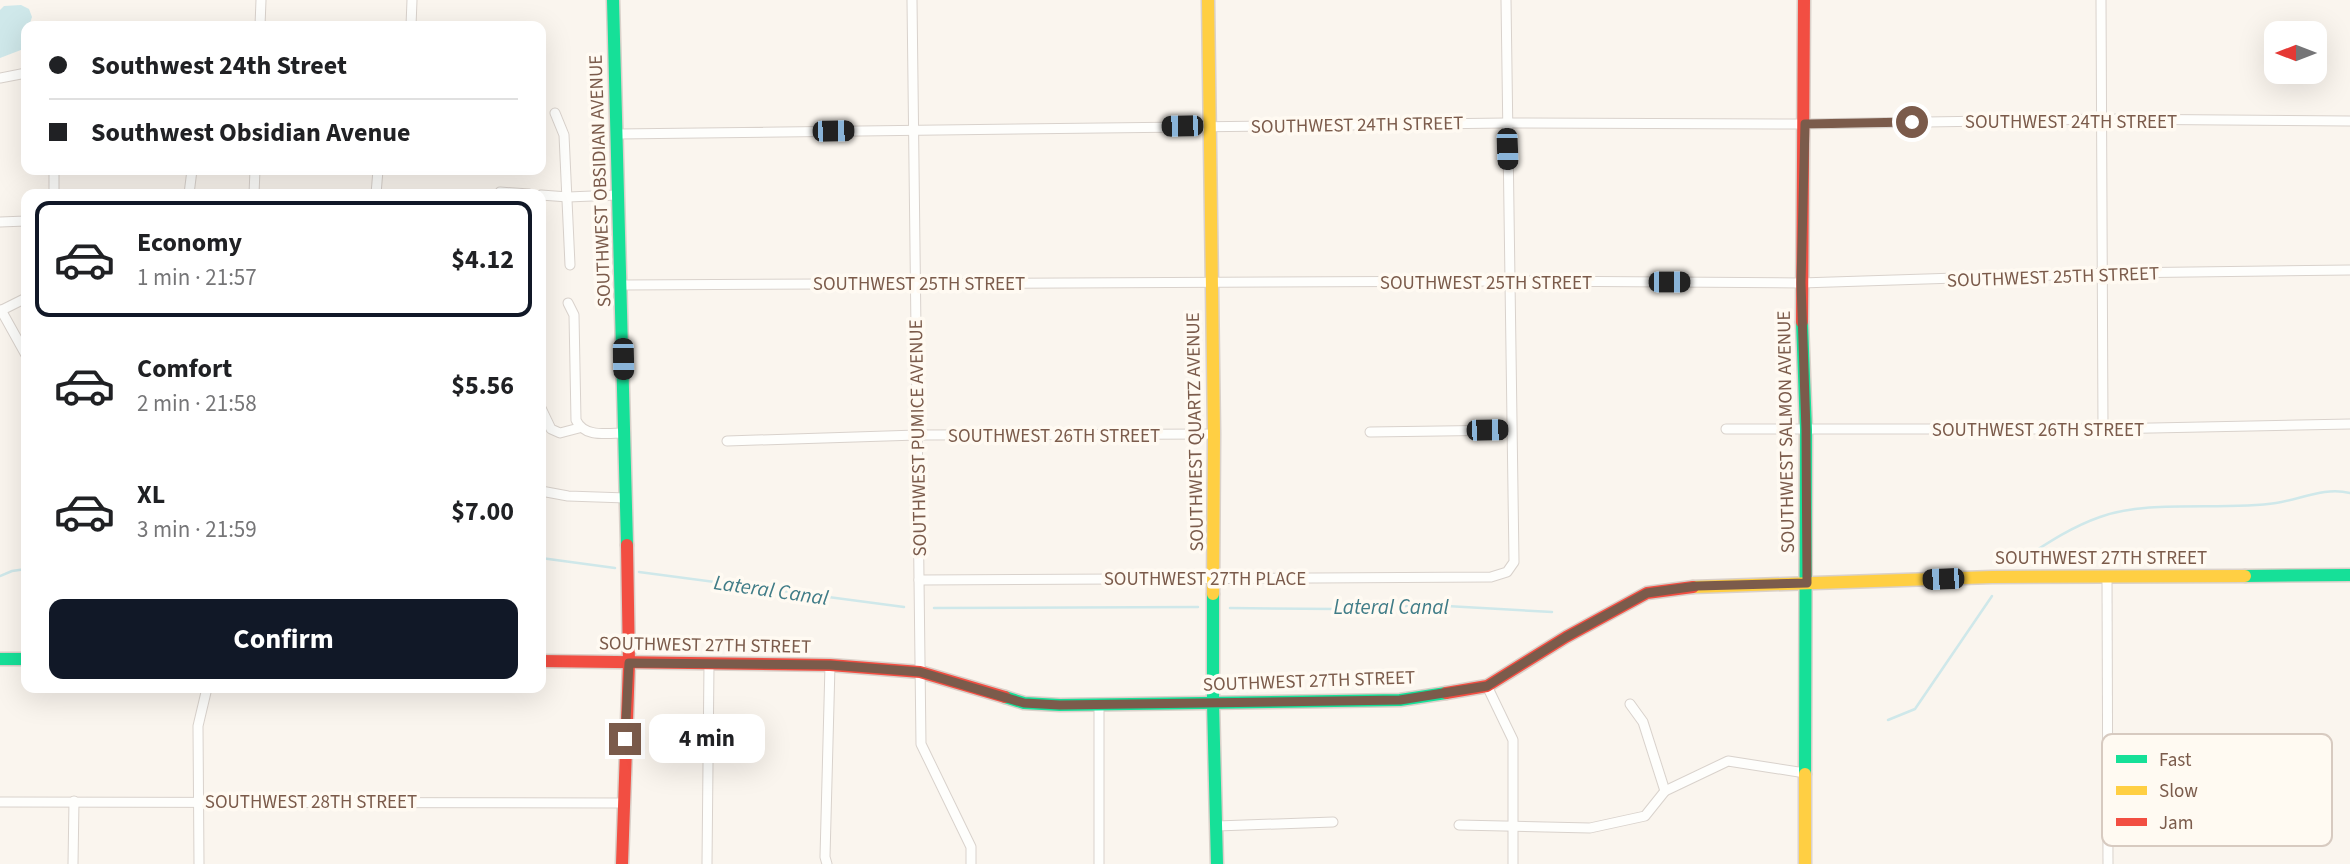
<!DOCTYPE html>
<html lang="en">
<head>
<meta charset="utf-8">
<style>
  :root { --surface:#fff; --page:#f2f2f2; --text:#202124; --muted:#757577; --line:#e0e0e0; --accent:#111827 }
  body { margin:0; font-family:"Source Sans 3",sans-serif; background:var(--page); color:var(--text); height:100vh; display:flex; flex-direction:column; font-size:26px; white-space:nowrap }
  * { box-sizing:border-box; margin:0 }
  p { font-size:23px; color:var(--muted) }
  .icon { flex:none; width:38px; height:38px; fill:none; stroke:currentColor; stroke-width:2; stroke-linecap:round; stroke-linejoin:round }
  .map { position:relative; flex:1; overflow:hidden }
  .panel { position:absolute; left:21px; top:189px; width:525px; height:504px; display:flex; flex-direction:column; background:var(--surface); border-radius:14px; box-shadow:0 7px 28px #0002 }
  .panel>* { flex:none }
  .banner { position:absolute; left:21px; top:21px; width:525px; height:154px; border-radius:14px; box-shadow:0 7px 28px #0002; display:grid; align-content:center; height:154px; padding:0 28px; background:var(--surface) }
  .needle { width:46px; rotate:270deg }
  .tools { position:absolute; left:2264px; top:21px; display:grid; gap:14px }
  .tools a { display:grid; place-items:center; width:63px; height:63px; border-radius:14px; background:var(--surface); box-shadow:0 7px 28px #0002; font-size:35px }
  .end { position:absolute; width:32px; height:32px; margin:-16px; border:9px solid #7b5b4b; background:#fff; box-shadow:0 0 0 4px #fff }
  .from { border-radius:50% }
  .bubble { position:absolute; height:49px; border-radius:14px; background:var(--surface); box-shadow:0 7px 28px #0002; font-size:23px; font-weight:700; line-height:49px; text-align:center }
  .car { position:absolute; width:21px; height:42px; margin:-21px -10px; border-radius:9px; box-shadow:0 0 5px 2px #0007; background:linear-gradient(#222 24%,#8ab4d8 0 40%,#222 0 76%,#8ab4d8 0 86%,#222 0) }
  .banner b { display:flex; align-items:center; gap:24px; height:66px; font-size:26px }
  .banner b+b { border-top:2px solid var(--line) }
  .banner i { width:18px; height:18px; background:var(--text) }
  ul { padding:12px 0 0; list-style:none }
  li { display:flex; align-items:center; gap:21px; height:116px; margin:0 14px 10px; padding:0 14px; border:4px solid transparent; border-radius:14px }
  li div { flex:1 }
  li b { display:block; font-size:26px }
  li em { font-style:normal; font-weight:700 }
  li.on { border-color:var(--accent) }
  li>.icon { width:63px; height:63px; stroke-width:1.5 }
  .button { display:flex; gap:14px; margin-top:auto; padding:14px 28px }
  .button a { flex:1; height:80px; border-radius:14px; background:var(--accent); color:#fff; font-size:28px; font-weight:700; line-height:80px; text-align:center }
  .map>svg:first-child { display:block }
</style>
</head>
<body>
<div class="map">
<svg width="2350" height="864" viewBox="0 0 2350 864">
  <rect width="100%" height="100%" fill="#faf5ee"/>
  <!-- water -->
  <path fill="#cfe8ea" d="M21,5L29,9L32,17L29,26H26V48L0,58V10L4,6Z"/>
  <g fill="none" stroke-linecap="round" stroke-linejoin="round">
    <!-- stream -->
    <g stroke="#cfe8ea" stroke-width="2.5">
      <path d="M541,558L615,568"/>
      <path d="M2020,561C2046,544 2071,527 2100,517C2149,499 2223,511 2276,503C2302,499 2324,487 2350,493"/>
      <path d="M639,572L904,607"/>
      <path d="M0,576L12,571L26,569"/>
      <path d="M934,608L1198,607"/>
      <path d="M1230,608L1336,609L1429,605L1552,612"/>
      <path d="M1888,720L1915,709L1992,596"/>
    </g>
    <!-- street casing -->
    <g stroke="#d9d2cc" stroke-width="11">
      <g id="street">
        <path d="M912,0L921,744L971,847V864"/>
        <path d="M2101,0L2103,429"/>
        <path d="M260,26L261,0"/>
        <path d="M411,26L412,0"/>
        <path d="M0,78L26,73"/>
        <path d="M555,113L564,135L570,265"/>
        <path d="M617,134L1506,123L1805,124L2101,119L2350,121"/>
        <path d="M54,170V194"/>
        <path d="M500,192L529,194"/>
        <path d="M189,194L192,170"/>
        <path d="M254,194L255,170"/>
        <path d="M376,194L378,170"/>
        <path d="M541,195L568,197L617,195"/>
        <path d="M0,222L26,221"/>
        <path d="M622,285L1510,281L1801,283L2115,273L2350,270"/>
        <path d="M568,303L574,315L576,420C584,438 608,433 625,433"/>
        <path d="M1,310L26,355"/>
        <path d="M0,311L26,298"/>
        <path d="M541,408L551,429L560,433L579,428"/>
        <path d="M1726,429H2103L2350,424"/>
        <path d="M1370,432L1511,430"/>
        <path d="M727,441L917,435L1214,434"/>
        <path d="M541,491L568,496L626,498"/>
        <path d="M2107,576L2108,864"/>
        <path d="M919,580L1491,577L1507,572L1514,562L1506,0"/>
        <path d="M1487,686L1513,740V864"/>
        <path d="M1099,704V864"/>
        <path d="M1630,704L1643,722L1665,791"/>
        <path d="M0,802L623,803"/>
        <path d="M1459,825L1590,828L1645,816L1665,791L1728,761L1805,773"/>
        <path d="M1217,826L1333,822"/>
        <path d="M73,864L74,801"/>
        <path d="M199,864L198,726L207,688"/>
        <path d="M707,864L709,664"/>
        <path d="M827,864L825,857L830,665"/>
      </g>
    </g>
    <!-- fast casing -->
    <g stroke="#dad1ca" stroke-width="15">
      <g id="fast">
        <path d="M613,0C617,182 623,363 627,545"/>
        <path d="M1802,322L1806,430L1805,774"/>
        <path d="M2245,576L2350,575"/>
        <path d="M1213,594V703L1217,864"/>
        <path d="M0,659H26"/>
        <path d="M1005,697L1024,703L1060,705L1400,700L1446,693"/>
      </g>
    </g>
    <!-- slow casing -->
    <g stroke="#dad1ca" stroke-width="15">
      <g id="slow">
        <path d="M1208,0L1214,434L1213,594"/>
        <path d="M1693,587L1992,577L2245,576"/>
        <path d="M1805,864V774"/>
      </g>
    </g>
    <!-- jam casing -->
    <g stroke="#dad1ca" stroke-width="15">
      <g id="jam">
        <path d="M1802,322L1804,0"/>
        <path d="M541,661L830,665L920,672L1005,697"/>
        <path d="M1446,693L1487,686L1566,637L1647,593L1693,587"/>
        <path d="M622,864L629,663L627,545"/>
      </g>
    </g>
    <!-- street -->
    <use href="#street" stroke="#fefefc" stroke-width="9"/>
    <!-- fast -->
    <use href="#fast" stroke="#16e098" stroke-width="12"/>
    <!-- slow -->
    <use href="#slow" stroke="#ffcf43" stroke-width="12"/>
    <!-- jam -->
    <use href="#jam" stroke="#f24e42" stroke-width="12"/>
  </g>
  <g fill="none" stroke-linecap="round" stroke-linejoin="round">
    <!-- route -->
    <path stroke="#7b5b4b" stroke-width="9" d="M625,739L629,663L830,665L920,672L1024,703L1060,705L1400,700L1487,686L1566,637L1647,593L1697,586L1807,583L1806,430L1801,283L1805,124L1912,122"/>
  </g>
  <g text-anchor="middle" stroke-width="7" stroke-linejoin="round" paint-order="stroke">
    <!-- street labels -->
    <g font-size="19" fill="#7b5b4b" stroke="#fffaf2">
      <text x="2071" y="128">SOUTHWEST 24TH STREET</text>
      <text transform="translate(1357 124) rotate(-1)" y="7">SOUTHWEST 24TH STREET</text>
      <text transform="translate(599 181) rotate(-92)" y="7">SOUTHWEST OBSIDIAN AVENUE</text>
      <text transform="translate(2053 276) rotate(-2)" y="7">SOUTHWEST 25TH STREET</text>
      <text x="1486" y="289">SOUTHWEST 25TH STREET</text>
      <text x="919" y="290">SOUTHWEST 25TH STREET</text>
      <text x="2038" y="436">SOUTHWEST 26TH STREET</text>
      <text transform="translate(1194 432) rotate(-91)" y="7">SOUTHWEST QUARTZ AVENUE</text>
      <text transform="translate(1785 432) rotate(-91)" y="7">SOUTHWEST SALMON AVENUE</text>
      <text x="1054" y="442">SOUTHWEST 26TH STREET</text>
      <text transform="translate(917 438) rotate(-91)" y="7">SOUTHWEST PUMICE AVENUE</text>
      <text x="2101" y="564">SOUTHWEST 27TH STREET</text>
      <text x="1205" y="585">SOUTHWEST 27TH PLACE</text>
      <text transform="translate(705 644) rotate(1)" y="7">SOUTHWEST 27TH STREET</text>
      <text transform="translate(1309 680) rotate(-2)" y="7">SOUTHWEST 27TH STREET</text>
      <text x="311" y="808">SOUTHWEST 28TH STREET</text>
    </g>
    <!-- water labels -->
    <g font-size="21" font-style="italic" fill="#407c87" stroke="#fffaf2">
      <text transform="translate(771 590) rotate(8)" y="7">Lateral Canal</text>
      <text x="1391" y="614">Lateral Canal</text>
    </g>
  </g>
  <!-- legend -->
  <rect x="2102" y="734" width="230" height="112" rx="10" fill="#fffaf2" stroke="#d7cac0" stroke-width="2"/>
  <rect x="2116" y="755" width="31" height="8" fill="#16e098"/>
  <rect x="2116" y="786" width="31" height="9" fill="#ffcf43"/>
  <rect x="2116" y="818" width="31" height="8" fill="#f24e42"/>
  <g font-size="19" fill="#7b5b4b">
    <text x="2159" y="766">Fast</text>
    <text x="2159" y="797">Slow</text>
    <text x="2159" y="829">Jam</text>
  </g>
</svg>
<div class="tools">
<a><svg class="needle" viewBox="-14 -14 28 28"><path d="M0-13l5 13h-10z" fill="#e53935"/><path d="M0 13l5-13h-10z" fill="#757577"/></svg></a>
</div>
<i class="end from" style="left:1912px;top:122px"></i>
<i class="end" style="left:625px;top:739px"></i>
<div class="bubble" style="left:649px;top:714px;width:116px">4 min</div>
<i class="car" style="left:1182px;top:126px;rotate:269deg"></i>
<i class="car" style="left:833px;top:131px;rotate:89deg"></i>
<i class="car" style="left:1507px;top:149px;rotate:178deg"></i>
<i class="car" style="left:1669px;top:282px;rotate:90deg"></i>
<i class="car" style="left:623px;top:359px;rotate:179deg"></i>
<i class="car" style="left:1487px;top:430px;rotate:89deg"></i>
<i class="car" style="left:1943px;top:579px;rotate:268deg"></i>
<div class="banner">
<b><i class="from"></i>Southwest 24th Street</b>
<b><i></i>Southwest Obsidian Avenue</b>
</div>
<section class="panel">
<ul>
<li class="on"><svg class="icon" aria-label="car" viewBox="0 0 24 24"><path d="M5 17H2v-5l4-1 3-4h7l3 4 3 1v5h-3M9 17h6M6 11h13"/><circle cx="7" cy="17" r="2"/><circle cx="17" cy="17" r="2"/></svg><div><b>Economy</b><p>1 min · 21:57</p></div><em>$4.12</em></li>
<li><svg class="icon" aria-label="car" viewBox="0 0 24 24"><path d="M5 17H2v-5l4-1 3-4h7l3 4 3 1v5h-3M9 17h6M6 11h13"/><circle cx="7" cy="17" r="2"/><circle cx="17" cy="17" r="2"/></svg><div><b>Comfort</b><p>2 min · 21:58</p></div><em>$5.56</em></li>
<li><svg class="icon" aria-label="car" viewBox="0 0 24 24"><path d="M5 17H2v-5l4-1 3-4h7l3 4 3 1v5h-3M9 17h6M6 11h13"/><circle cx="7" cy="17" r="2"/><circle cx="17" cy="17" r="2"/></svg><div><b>XL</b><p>3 min · 21:59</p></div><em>$7.00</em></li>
</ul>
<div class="button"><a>Confirm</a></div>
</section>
</div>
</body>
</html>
